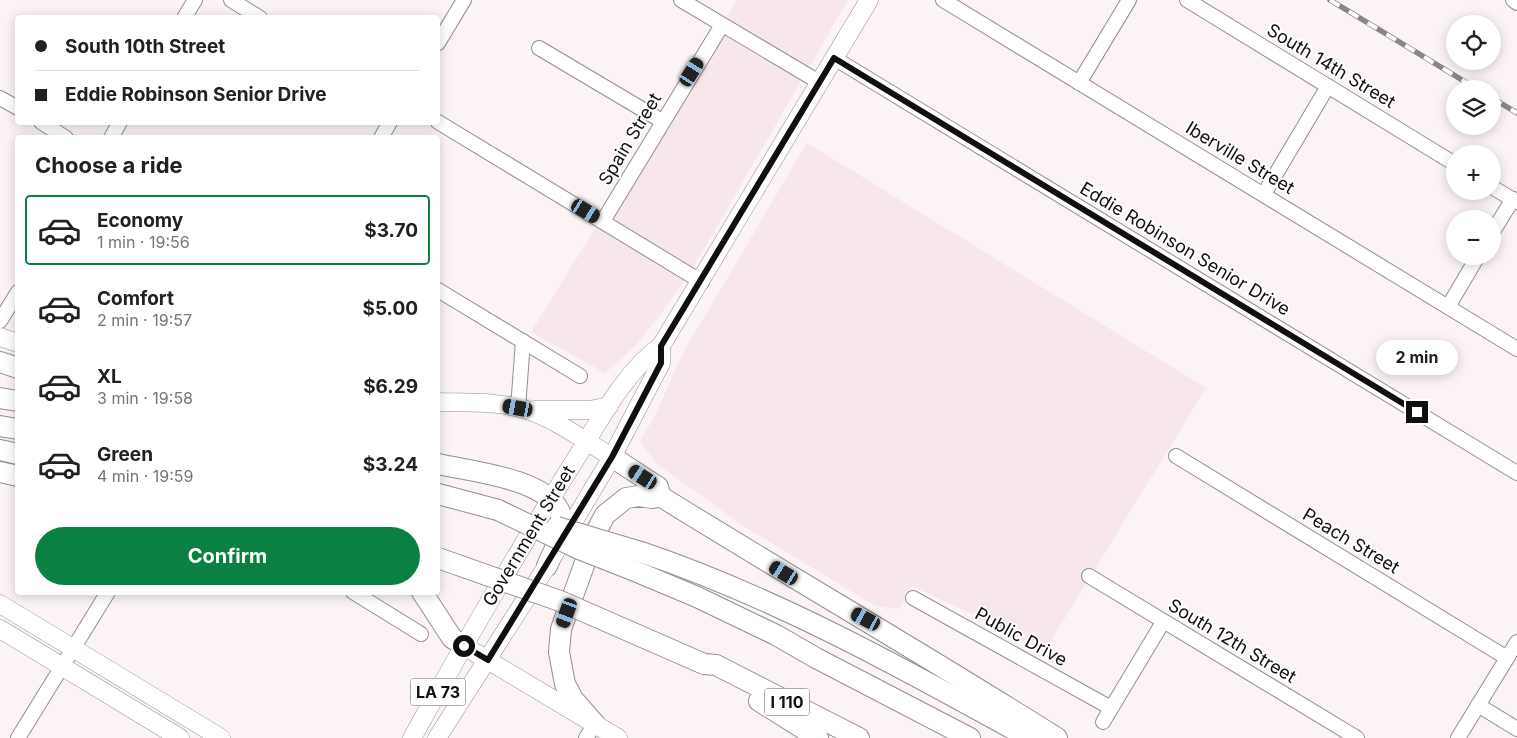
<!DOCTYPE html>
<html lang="en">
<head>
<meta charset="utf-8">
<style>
  :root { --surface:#fff; --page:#f2f2f2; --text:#202124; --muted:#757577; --line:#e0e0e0; --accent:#0b8043 }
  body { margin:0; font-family:Inter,sans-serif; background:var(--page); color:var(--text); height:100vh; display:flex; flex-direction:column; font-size:19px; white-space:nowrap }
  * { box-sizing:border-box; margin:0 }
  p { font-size:16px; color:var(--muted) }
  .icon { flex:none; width:28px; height:28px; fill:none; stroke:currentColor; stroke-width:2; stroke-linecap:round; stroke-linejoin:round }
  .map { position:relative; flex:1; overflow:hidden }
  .sheet { position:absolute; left:15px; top:135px; width:425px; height:460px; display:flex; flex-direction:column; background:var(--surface); border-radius:5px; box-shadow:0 2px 12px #0003 }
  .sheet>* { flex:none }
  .guide { position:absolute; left:15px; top:15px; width:425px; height:110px; border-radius:5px; box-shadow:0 2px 12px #0003; display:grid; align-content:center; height:110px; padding:0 20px; background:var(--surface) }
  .controls { position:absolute; left:1446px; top:15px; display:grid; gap:10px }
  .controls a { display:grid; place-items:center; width:55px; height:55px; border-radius:50%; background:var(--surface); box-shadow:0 2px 12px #0003; font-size:25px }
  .end { position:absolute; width:22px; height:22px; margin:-11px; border:6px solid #100e0e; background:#fff; box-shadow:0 0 0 2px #fff }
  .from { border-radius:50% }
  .bubble { position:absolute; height:35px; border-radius:18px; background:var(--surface); box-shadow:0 2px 12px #0003; font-size:16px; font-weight:700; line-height:35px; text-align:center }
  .car { position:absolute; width:15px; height:30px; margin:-15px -8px; border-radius:6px; box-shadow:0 0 4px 1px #0007; background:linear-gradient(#222 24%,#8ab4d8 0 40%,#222 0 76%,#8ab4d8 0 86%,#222 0) }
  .guide b { display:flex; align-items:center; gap:18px; height:48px; font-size:19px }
  .guide b+b { border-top:1px solid var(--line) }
  .guide i { width:12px; height:12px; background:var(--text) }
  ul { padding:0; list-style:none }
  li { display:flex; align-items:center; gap:15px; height:70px; margin:0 10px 8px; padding:0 10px; border:2px solid transparent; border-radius:5px }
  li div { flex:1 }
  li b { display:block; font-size:19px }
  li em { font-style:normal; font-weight:700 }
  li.on { border-color:var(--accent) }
  li>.icon { width:45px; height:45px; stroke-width:1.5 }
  h2 { padding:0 20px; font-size:22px; line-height:60px }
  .primary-button { display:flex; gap:10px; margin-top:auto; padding:10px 20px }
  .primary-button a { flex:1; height:58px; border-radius:30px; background:var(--accent); color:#fff; font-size:20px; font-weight:700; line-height:58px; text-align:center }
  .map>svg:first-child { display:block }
</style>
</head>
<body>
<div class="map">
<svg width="1517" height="738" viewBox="0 0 1517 738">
  <rect width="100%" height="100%" fill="#fbf3f5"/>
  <!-- built -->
  <g fill="#f7e6ea">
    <path d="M737,0H848L690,273L658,318L633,348L605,373L531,332Z"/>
    <path d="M807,143L1206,388L1044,652L989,622L912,586L899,609L875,606L742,525L658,465L640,441L655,416L683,353Z"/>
  </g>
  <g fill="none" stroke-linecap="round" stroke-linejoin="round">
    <!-- minor casing -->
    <g stroke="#958e8f" stroke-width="16">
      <g id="minor">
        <path d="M231,0L260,18"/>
        <path d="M681,0L819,82"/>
        <path d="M943,0L1517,349"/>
        <path d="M1187,0L1455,164"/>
        <path d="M1513,0L1517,3"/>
        <path d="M184,18L195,0"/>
        <path d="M438,43L464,0"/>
        <path d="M539,48L662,121"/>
        <path d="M834,58L1517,473"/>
        <path d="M1079,83L1129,0"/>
        <path d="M0,98L18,108"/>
        <path d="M41,122L66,138"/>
        <path d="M438,122L702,282"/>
        <path d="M111,138L120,122"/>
        <path d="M381,138L390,122"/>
        <path d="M1492,187L1517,202"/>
        <path d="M1264,194L1328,86"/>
        <path d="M603,221L722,25"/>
        <path d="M1492,233L1513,199"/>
        <path d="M438,290L580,376"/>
        <path d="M1448,307L1478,256"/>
        <path d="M0,321L18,292"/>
        <path d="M518,408L523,341"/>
        <path d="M1176,456L1507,658"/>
        <path d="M1089,576L1357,738"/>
        <path d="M353,592L421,634"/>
        <path d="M913,598L1111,708"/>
        <path d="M1478,705L1517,729"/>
        <path d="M1103,722L1163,622"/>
        <path d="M18,738L108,592"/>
        <path d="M586,738L595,724"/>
        <path d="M1458,738L1517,642"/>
      </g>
    </g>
    <!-- major casing -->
    <g stroke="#958e8f" stroke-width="19">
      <g id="major">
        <path d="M0,337L18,343"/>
        <path d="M438,402C467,403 499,401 527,410C557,420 585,441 612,457"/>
        <path d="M534,410H590L609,406"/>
        <path d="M0,604L221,738"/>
        <path d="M0,629L180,738"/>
        <path d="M464,646L618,738"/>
        <path d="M412,738C464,644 518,551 575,460C598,423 625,371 661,346L869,0"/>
        <path d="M437,738L547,566L612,457L661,363V346"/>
      </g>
    </g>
    <!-- highway casing -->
    <g stroke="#958e8f" stroke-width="22">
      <g id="highway">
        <path d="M0,362L18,368"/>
        <path d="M0,398L18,401"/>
        <path d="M0,426L18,429"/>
        <path d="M0,450L18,454"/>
        <path d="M612,457L658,487L660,496C792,578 926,655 1057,738"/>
        <path d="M438,464C471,472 565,479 562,526C561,540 552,553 547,566"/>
        <path d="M0,472L18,476"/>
        <path d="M438,494L498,510"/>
        <path d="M641,552C777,598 904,669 1029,738"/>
        <path d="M635,571L697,597L776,635L816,658L970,738"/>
        <path d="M422,592L452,638L464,646"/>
        <path d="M704,664L716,665L859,738"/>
        <path d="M759,701L818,738"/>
        <path d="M595,724L573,699L565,684L559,652L561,629L596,532L605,515L626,498L639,496L652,498L660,496"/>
      </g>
    </g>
    <!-- minor -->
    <use href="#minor" stroke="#fff" stroke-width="14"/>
    <!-- major -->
    <use href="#major" stroke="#fff" stroke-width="18"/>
    <!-- highway -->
    <use href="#highway" stroke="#fff" stroke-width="20"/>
    <!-- rail casing -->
    <g stroke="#8a8586" stroke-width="5.5">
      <g id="rail">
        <path d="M1330,0L1477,89"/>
        <path d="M1492,98L1517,113"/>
      </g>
    </g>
    <!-- rail -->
    <use href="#rail" stroke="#fff" stroke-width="4" stroke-dasharray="11" stroke-linecap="butt"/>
    <!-- highway-bridge casing -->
    <g stroke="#958e8f" stroke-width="22" stroke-linecap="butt">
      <g id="highway-bridge">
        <path d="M498,510L579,549L635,571"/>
        <path d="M557,527L641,552"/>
        <path d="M438,558L560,601L704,664"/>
      </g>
    </g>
    <!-- highway-bridge -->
    <use href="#highway-bridge" stroke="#fff" stroke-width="20"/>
  </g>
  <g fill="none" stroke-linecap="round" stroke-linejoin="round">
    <!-- route -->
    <path stroke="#100e0e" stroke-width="6" d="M464,646L488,660L612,457L661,363V346L834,58L1417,412"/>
  </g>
  <g text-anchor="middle" stroke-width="4" stroke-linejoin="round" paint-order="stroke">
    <!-- shield labels -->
    <g fill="#fff" stroke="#585656" stroke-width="1">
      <rect x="410.5" y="678.5" width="55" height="27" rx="4"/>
      <rect x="764.5" y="688.5" width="45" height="27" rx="4"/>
    </g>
    <g font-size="16" font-weight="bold" fill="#100e0e">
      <text x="438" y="698">LA 73</text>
      <text x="787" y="708">I 110</text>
    </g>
    <!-- street labels -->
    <g font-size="18" fill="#100e0e" stroke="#fff">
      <text transform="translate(1331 66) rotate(31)" y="6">South 14th Street</text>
      <text transform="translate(630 139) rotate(-59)" y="6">Spain Street</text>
      <text transform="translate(1240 158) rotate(31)" y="6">Iberville Street</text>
      <text transform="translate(1185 249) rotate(31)" y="6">Eddie Robinson Senior Drive</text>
      <text transform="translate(529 536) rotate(-59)" y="6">Government Street</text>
      <text transform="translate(1351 541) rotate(31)" y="6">Peach Street</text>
      <text transform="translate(1021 637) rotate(29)" y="6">Public Drive</text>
      <text transform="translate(1232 641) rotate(31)" y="6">South 12th Street</text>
    </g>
  </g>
</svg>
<div class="controls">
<a><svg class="icon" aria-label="locate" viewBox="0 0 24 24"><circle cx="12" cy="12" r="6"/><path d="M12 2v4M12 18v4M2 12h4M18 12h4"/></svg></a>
<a><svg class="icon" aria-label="layers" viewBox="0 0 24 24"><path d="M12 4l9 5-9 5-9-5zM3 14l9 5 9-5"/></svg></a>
<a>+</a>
<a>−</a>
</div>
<i class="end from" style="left:464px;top:646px"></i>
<i class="end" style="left:1417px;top:412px"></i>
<div class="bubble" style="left:1376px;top:340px;width:82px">2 min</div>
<i class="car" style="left:692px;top:72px;rotate:32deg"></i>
<i class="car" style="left:586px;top:211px;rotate:121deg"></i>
<i class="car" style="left:518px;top:408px;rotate:280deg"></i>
<i class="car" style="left:643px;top:477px;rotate:303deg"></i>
<i class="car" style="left:784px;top:573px;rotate:301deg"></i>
<i class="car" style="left:567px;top:613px;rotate:200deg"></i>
<i class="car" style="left:866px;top:619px;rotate:298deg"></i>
<div class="guide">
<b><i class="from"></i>South 10th Street</b>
<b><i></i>Eddie Robinson Senior Drive</b>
</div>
<section class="sheet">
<h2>Choose a ride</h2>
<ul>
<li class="on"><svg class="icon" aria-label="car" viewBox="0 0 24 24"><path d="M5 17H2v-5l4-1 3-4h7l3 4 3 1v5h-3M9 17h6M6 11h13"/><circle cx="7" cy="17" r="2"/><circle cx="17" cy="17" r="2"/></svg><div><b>Economy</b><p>1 min · 19:56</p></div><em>$3.70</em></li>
<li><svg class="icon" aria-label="car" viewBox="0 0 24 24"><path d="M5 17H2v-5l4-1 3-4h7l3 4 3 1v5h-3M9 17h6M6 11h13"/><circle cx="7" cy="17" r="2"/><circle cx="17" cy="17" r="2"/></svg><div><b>Comfort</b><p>2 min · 19:57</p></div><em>$5.00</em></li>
<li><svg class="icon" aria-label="car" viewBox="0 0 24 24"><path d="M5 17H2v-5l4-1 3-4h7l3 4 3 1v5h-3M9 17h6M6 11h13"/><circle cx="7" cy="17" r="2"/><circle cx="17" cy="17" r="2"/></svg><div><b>XL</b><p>3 min · 19:58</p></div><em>$6.29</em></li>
<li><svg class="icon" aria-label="car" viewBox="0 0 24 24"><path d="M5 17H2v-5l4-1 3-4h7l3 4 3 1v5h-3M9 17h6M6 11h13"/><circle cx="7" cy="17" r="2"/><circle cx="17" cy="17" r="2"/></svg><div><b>Green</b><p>4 min · 19:59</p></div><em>$3.24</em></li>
</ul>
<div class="primary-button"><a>Confirm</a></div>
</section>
</div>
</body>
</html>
